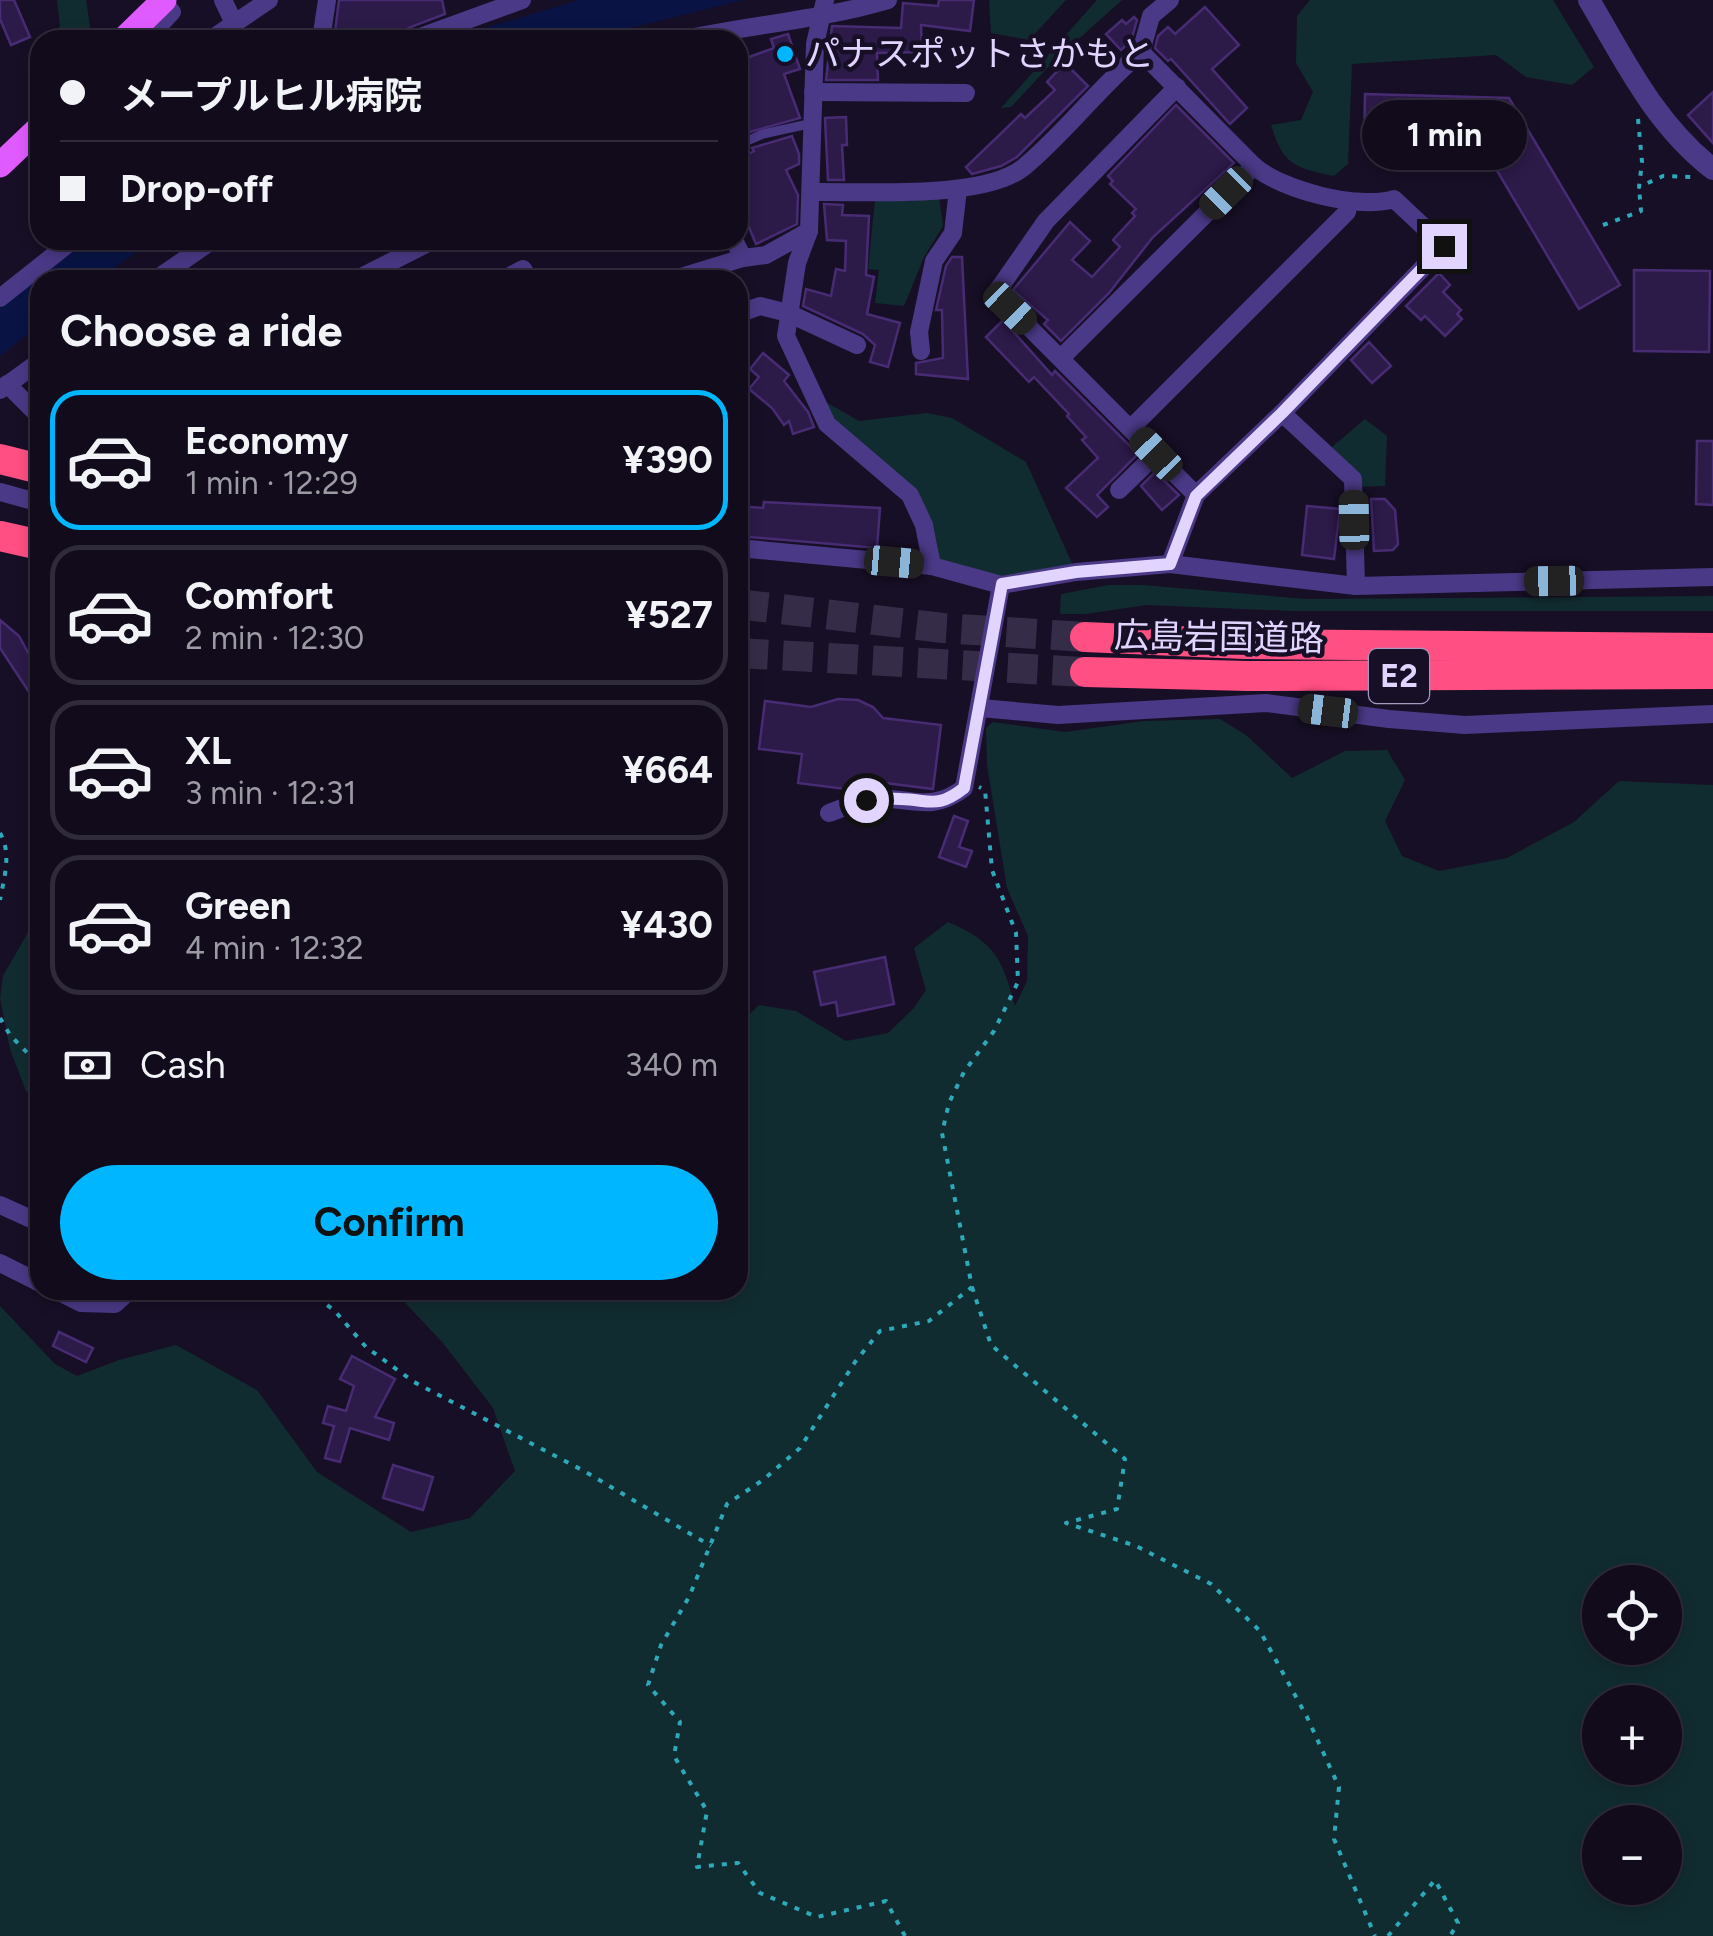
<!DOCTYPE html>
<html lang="en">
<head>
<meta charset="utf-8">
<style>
  :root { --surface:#110b1c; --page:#1a1425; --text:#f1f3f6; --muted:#9c9ba3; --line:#302b3b; --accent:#00b7ff }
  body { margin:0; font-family:Figtree,"Noto Sans JP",sans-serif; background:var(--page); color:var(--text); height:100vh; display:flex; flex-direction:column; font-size:38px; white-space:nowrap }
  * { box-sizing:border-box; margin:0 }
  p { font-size:32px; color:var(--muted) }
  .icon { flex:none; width:55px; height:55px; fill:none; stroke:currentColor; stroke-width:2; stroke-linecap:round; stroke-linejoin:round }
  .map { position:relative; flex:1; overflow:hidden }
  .sheet { position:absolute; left:30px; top:270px; width:718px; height:1030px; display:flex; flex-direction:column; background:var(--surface); border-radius:30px; box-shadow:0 5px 15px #0003,0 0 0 2px var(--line) }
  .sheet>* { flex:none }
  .top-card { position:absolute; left:30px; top:30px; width:718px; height:220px; border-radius:30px; box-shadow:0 5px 15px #0003,0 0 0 2px var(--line); display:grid; align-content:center; height:220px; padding:0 30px; background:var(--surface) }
  .buttons { position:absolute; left:1582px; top:1565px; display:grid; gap:20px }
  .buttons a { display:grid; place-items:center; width:100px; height:100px; border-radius:50%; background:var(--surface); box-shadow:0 5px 15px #0003,0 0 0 2px var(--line); font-size:50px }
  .end { position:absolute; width:45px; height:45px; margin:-22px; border:12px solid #e1d4ff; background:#111; box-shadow:0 0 0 5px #111 }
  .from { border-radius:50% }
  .bubble { position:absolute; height:70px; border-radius:35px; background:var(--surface); box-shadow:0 5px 15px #0003,0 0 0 2px var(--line); font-size:32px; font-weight:700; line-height:70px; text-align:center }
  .car { position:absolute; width:30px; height:60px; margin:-30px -15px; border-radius:12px; box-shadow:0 0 8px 2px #0007; background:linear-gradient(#222 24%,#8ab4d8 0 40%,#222 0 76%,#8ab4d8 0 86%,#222 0) }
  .top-card b { display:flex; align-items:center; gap:35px; height:95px; font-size:38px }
  .top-card b+b { border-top:2px solid var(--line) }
  .top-card i { width:25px; height:25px; background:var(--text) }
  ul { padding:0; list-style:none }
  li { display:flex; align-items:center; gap:30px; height:140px; margin:0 20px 15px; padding:0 10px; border:5px solid var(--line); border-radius:30px }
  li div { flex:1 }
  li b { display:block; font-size:38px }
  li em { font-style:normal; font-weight:700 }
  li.current { border-color:var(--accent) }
  li>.icon { width:90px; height:90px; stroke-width:1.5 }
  h2 { padding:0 30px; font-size:45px; line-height:120px }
  .pay { display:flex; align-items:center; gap:25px; height:110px; padding:0 30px; font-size:38px }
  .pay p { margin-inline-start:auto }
  .cta { display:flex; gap:20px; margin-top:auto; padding:20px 30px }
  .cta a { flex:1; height:115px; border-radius:60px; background:var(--accent); color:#111; font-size:40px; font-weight:700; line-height:115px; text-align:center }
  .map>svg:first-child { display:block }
</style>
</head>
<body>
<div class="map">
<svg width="1713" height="1936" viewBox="0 0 1713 1936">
  <rect width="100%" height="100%" fill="#170f26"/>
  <!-- green -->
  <g fill="#112c30" fill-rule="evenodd">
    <path d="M57,0H86L90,27L84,40H49L60,26Z"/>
    <path d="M989,0H1066L1029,40L991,33Z"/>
    <path d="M1097,0H1122L1052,63L1011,107L1001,108Z"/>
    <path d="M1310,0H1553L1594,67L1572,85L1526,77L1496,55L1352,64L1348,164L1334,176C1294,167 1284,166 1271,125L1301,120L1313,92L1296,63L1297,16Z"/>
    <path d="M938,189L943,226L924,257L904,306L875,303L879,270L868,269L876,190Z"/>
    <path d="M812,394L859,421L927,413L952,418L1026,462L1076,572L1001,585L932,566L910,495L827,424Z"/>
    <path d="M1365,419L1387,436L1385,486L1353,487L1325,453Z"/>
    <path d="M1109,585H1142L1306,599L1713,596V611H1293L1146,605L1086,614H1060L1061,594Z"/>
    <path d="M1220,719L1246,735L1292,778L1345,751L1387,750L1405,780L1385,821L1402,856L1439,871L1507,858L1574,822L1619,781L1713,785V1936H0V1306L55,1364L77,1376L119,1360L176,1345L257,1390L317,1472L411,1532L470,1518L515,1471L493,1408L443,1343L393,1290H738V1025L759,1005L796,1011L846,1041L888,1033L914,1008L926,990L914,948L948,922C994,942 1002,957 1015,1006L1027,981L1028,936L1007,888L987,765L986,728L993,722L1065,732L1144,721ZM1600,1582H1665V1648H1600ZM1600,1702H1665V1768H1600ZM1600,1822H1665V1888H1600Z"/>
    <path d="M40,902V1102L26,1091L10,1049L0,998L3,976L26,936Z"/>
  </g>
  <!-- water -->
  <g fill="#091445">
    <path d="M579,0H743L582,40H445Z"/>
    <path d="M71,240H154L97,280H40V324L0,356V298Z"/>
  </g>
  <!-- building -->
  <g fill="#2c1a48" stroke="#472c74" stroke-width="2.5">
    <path d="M0,0H14L30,37L11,45L0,19Z"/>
    <path d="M339,0H442L445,14L408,28L400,36L382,40H334Z"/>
    <path d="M939,0H974L970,31L921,25L922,52L877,53L878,80H826L832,26L901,28L903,3L938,6Z"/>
    <path d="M1205,7L1239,45L1212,69L1247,108L1230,124L1171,59L1168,61L1155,48L1158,36L1168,27L1175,34Z"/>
    <path d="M1134,17L1137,20L1131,41L1121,50L1106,34L1122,20L1126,24Z"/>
    <path d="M788,34L800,69L784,74L800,118L746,133L738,114V61L774,48L771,39Z"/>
    <path d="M1065,63L1088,86L1017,157L1001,166L972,174L966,167L1021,114L1025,118L1055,90L1047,82Z"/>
    <path d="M1713,92V143L1688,115Z"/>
    <path d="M1365,94L1509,98L1620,285L1579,309L1486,152L1364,148Z"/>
    <path d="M1176,105L1234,163L1153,237L1109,293L1061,341L1044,324L1048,320L1013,290L1070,222L1090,241L1072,260L1092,277L1120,247L1113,240L1135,216L1132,213L1136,209L1110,184L1113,181L1108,176Z"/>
    <path d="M846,117L847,145H842L844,180H828L825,118Z"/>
    <path d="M792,136L799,154V164L786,170L798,195L797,224L756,244L738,201V160L754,151L752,148Z"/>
    <path d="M824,204L843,205L842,215L869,216L866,275L874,277L867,314L900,323L888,367L870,362L875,345L863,334L803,306L806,289L831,296L836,269L845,271L846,241L827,240Z"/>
    <path d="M952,257H962L968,379L916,374V363L943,358L942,310H936L946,266Z"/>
    <path d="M1634,270L1710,271L1709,352L1634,351Z"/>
    <path d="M1439,273L1450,285L1443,292L1461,310L1457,314L1462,319L1445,336L1425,316L1421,320L1406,306Z"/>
    <path d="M1003,320L1052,375L1055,371L1138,454L1097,495L1108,507L1097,517L1066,488L1098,458L1082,440L1086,437L1067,416L1069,414L1034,377L1029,382L986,337Z"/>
    <path d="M1369,342L1391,366L1372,383L1351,360Z"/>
    <path d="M763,353L789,375L784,381L808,412L814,427L793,434L789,421L784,425L772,408L749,389L759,377L750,369Z"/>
    <path d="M1697,441H1713V505L1696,504Z"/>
    <path d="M1155,472L1179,495L1162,510L1141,486Z"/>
    <path d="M1371,499H1385L1395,510L1398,544L1393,550L1374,551Z"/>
    <path d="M764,502L880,508L877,548L738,536V506L763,508Z"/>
    <path d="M1307,506L1340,509L1334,559L1302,555Z"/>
    <path d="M0,620L19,636L30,656L40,650V685L29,692L0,648Z"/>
    <path d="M838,699L858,700L873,707L883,718L941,725L933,789L877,782L876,786L853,790L798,783L802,754L759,749L765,701L811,707Z"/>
    <path d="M954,816L968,821L959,847L972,851L966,867L939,857Z"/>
    <path d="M885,957L894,1004L838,1016L836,1002L821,1005L814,972Z"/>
    <path d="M59,1332L93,1348L86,1362L53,1346Z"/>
    <path d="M352,1356L395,1379L375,1417L394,1423L389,1440L350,1428L340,1462L325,1458L334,1426L323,1423L328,1406L346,1411L354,1386L340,1379Z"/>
    <path d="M393,1465L433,1477L423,1510L383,1498Z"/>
  </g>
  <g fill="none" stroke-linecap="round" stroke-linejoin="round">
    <!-- motorway-tunnel -->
    <g stroke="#352d47" stroke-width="30" stroke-dasharray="30 15" stroke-linecap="butt">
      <path d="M738,604L943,628L1085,637"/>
      <path d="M738,653L1085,672"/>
    </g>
    <!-- path -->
    <g stroke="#2da9ba" stroke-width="4" stroke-dasharray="5 8" stroke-linecap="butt">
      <path d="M1638,119L1642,162L1639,187L1663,176L1693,177"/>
      <path d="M1603,225L1641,211L1639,187"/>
      <path d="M0,833C12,853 4,878 0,900"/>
      <path d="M0,1018L10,1035L40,1066"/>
      <path d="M972,1287L991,1345L1125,1459L1117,1509L1066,1523L1136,1546L1211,1584L1260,1631L1307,1717L1339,1787L1334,1839L1375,1936"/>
      <path d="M306,1290L334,1310L366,1347L414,1382L584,1471L711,1546"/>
      <path d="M905,1936L886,1901L817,1917L760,1893L738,1863L697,1867L707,1811L674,1756L680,1722L648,1685L661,1645L689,1597L727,1504L763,1480L800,1448L855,1362L880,1331L929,1321L972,1287L942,1133L949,1103L964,1072L994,1031L1018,982L1016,933L992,870L985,790L979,787"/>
      <path d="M1388,1936L1435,1880L1458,1923L1450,1936"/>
    </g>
    <!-- service -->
    <path stroke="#4a3986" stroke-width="9" d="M740,144L763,134L813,123"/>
    <!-- minor -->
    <g stroke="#4a3986" stroke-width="18">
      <path d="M223,0L235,25"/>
      <path d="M825,0L815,44L809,231L797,263L786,336L827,424L910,495L924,525L932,566"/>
      <path d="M146,40L172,12L161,0"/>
      <path d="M210,40L269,0"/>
      <path d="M321,40L327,0"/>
      <path d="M412,40L522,0"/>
      <path d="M680,40C749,25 820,20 888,0"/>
      <path d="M1177,87L1046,221L998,290L1010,308L1196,495"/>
      <path d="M813,92L966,93"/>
      <path d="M812,192C865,191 984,200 1024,167C1066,132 1099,87 1141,52"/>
      <path d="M734,240L743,258L766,255L809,231"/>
      <path d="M155,280L213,240"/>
      <path d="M366,280L363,276L434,240"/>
      <path d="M502,280L523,269L530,280"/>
      <path d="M671,280L743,258"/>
      <path d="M0,298L73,240"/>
      <path d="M738,314L760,306L788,313L857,345"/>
      <path d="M921,351L919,332L934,261L953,233L958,189"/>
      <path d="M1061,358L1254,166"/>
      <path d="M7,384L40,417"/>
      <path d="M0,390L40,361"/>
      <path d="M1282,413L1353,479L1356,586"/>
      <path d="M1131,428L1347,212L1349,201"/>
      <path d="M1119,490L1156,454"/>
      <path d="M0,492L40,503"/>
      <path d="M738,548L932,566L1001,585L1076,572L1170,564L1356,586L1713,577"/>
      <path d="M1170,564L1196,495L1282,413L1444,246L1394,199C1358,210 1281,190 1254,166L1141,52L1151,16L1170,0"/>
      <path d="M981,708L1058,715L1266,703L1389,719L1465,725L1713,714"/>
      <path d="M829,813C841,809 854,802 866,800C907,793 927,816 964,788L1001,585"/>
      <path d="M0,1205L40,1223"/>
      <path d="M0,1263L40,1283"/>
      <path d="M55,1290L81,1303L115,1304L130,1290"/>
    </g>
    <!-- tertiary -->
    <path stroke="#4a3986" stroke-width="22" d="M1589,0C1625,61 1655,124 1713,169"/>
    <!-- primary -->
    <g stroke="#e05bff" stroke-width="25">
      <path d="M123,40L164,0"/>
      <path d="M0,165L40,127"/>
    </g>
    <!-- motorway -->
    <g stroke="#ff4f83" stroke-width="30">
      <path d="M0,459L40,469"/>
      <path d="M0,536L40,545"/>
      <path d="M1085,637L1244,644L1713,648"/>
      <path d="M1085,672L1248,676L1713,674"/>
    </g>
  </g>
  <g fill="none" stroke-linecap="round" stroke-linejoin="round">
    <!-- route -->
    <path stroke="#e1d4ff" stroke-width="12" d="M866,800C878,800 889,798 901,799C931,800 937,809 964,788L1002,584L1076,572L1170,564L1196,496L1282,413L1444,246"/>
  </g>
  <!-- markers -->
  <circle fill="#00b7ff" stroke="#170f26" stroke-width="4" cx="785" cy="54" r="10"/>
  <g text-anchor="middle" stroke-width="9" stroke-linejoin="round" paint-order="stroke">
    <!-- shield labels -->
    <rect fill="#170f26" stroke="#a499be" stroke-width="2.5" x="1369" y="649" width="60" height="54" rx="8"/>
    <g font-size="32" font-weight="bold" fill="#e1d4ff">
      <text x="1399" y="687">E2</text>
    </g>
    <!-- poi labels -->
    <g font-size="35" fill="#e1d4ff" stroke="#170f26" text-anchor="start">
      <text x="805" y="66">パナスポットさかもと</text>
    </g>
    <!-- street labels -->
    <g font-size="35" fill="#e1d4ff" stroke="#170f26">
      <text transform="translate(1219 637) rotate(1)" y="12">広島岩国道路</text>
    </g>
  </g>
</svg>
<div class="buttons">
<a><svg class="icon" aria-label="locate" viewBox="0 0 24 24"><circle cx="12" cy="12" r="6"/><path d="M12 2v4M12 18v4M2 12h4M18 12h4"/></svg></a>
<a>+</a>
<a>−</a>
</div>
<i class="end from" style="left:866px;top:800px"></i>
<i class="end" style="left:1444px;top:246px"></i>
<div class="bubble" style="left:1362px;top:100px;width:165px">1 min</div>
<i class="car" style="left:1226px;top:193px;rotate:225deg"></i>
<i class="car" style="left:1010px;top:308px;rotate:134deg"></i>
<i class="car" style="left:1156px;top:454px;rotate:316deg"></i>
<i class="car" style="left:1354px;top:520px;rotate:359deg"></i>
<i class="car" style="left:894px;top:562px;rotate:95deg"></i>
<i class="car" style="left:1554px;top:581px;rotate:269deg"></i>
<i class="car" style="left:1328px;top:711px;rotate:277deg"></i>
<div class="top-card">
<b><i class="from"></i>メープルヒル病院</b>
<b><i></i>Drop-off</b>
</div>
<section class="sheet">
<h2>Choose a ride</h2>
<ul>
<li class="current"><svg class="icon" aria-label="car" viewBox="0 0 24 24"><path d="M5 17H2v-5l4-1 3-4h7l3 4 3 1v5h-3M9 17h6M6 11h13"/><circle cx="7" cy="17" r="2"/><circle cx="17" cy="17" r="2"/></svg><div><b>Economy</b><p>1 min · 12:29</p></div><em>¥390</em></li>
<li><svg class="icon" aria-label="car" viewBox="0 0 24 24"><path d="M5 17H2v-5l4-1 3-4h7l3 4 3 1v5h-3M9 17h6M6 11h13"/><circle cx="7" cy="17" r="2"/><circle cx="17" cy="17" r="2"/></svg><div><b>Comfort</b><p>2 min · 12:30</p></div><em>¥527</em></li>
<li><svg class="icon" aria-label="car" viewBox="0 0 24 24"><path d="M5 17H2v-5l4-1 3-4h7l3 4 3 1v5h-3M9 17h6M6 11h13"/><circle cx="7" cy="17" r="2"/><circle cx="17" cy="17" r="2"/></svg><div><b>XL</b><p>3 min · 12:31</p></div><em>¥664</em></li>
<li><svg class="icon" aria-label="car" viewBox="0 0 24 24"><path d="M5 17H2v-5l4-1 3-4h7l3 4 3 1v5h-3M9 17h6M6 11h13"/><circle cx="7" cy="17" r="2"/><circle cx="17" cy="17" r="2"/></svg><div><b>Green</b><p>4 min · 12:32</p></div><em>¥430</em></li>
</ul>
<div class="pay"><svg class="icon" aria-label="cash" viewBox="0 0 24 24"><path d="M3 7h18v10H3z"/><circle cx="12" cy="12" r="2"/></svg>Cash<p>340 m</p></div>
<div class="cta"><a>Confirm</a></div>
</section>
</div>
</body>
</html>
